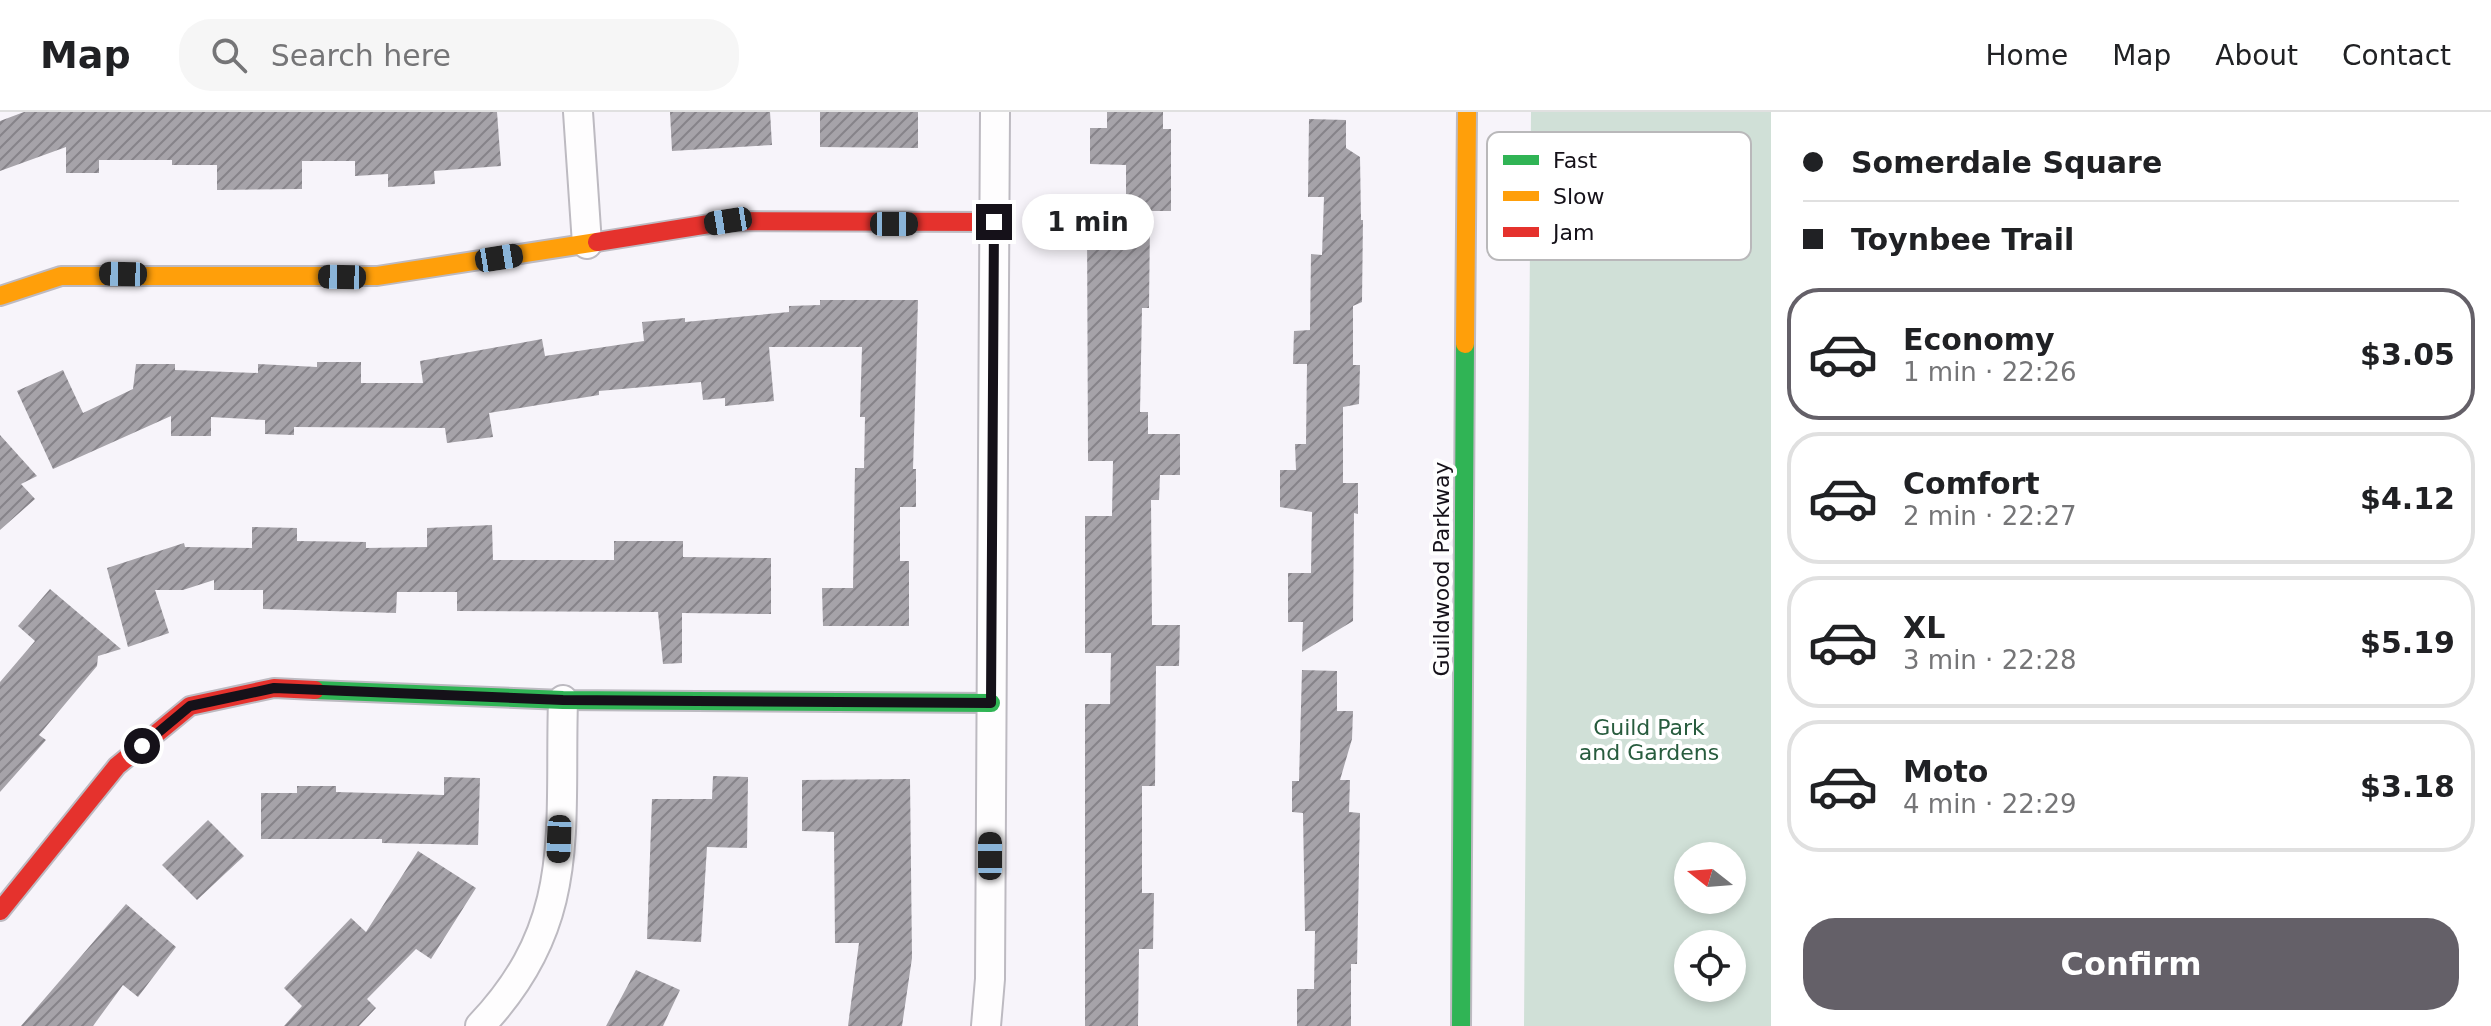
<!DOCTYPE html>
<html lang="en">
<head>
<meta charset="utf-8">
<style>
  :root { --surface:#fff; --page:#f6f6f6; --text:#202124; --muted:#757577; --line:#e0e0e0; --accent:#646068 }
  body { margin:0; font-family:"DejaVu Sans",sans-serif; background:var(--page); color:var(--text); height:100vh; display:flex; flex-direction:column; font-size:30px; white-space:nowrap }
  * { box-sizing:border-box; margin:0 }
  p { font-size:26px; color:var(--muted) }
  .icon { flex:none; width:44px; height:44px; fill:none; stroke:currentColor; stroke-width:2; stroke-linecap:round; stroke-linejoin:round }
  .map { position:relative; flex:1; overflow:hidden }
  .details { display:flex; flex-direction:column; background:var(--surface); width:720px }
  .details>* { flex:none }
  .guide { display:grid; align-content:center; height:176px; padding:0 32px; background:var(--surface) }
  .needle { width:52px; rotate:287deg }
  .buttons { position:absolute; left:1674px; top:730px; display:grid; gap:16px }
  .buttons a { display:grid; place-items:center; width:72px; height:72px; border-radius:50%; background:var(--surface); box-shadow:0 4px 12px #0003; font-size:40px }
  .end { position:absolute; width:36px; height:36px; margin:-18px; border:10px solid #151119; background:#fff; box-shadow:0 0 0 4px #fff }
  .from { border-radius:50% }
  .bubble { position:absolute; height:56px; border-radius:28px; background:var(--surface); box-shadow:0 4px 12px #0003; font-size:26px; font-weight:700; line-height:56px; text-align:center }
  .car { position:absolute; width:24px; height:48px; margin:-24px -12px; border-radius:10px; box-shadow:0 0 6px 2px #0007; background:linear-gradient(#222 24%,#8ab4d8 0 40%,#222 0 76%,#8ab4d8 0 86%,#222 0) }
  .guide b { display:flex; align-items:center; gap:28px; height:76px; font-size:30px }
  .guide b+b { border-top:2px solid var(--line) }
  .guide i { width:20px; height:20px; background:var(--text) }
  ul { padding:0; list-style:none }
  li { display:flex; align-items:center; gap:24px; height:132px; margin:0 16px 12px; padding:0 16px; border:4px solid var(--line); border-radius:32px }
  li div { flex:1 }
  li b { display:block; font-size:30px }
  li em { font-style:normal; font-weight:700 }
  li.current { border-color:var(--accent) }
  li>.icon { width:72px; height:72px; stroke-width:1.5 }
  .button { display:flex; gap:16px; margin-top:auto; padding:16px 32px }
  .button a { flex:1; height:92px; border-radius:32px; background:var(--accent); color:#fff; font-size:32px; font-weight:700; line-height:92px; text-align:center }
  header { display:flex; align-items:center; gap:48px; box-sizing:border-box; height:112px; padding:0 40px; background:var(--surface); border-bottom:2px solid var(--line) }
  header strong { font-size:38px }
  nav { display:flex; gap:44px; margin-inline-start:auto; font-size:28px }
  .search { width:560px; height:72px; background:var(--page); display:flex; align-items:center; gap:20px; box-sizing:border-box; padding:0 28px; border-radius:32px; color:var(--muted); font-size:30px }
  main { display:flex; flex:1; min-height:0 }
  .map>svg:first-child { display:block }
</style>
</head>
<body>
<header>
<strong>Map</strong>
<div class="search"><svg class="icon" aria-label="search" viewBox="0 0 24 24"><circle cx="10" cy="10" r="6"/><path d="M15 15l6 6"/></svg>Search here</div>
<nav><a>Home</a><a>Map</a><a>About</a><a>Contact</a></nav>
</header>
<main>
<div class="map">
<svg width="1771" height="914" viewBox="0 0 1771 914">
  <defs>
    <pattern id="building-hatch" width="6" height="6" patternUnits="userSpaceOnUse" patternTransform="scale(2)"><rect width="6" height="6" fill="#a6a3a9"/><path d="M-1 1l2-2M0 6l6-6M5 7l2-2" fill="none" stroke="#868389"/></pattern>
  </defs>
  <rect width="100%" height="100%" fill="#f7f4fa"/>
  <!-- park -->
  <path fill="#d0e0d7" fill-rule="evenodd" d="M1531,0H1771V914H1524ZM1688,744H1732V788H1688ZM1688,832H1732V876H1688Z"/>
  <!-- building -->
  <g fill="url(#building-hatch)">
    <path d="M24,0H497L501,54L434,59L435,72L388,75V62L355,64V49H302V77L217,78V53H172V48H99V61H66V35L0,59V9Z"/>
    <path d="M670,0H770L772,33L672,39Z"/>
    <path d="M820,0H918V36L820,35Z"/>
    <path d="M1107,0H1163V17H1171V99H1126V53L1090,52V16H1107Z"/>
    <path d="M1309,7L1346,8V36L1360,45L1361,108H1363L1362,190L1353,194V253H1360L1359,292L1343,295V371H1358V402L1354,401L1353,509L1302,540L1303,510H1288V461H1311L1312,400L1280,395V358H1296L1295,332H1306L1307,252H1293L1294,219L1310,218L1311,142L1322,143L1324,85H1308Z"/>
    <path d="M1087,108L1150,110L1149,196H1142L1140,300H1148V322H1180V363H1160L1159,388H1151L1152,513H1180L1179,554H1156L1155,674H1142V781H1154L1153,837H1139L1138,914H1085V592H1110L1111,541H1085V404H1112L1113,349H1088Z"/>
    <path d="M820,188H918L913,357H916V395H900V449H909V514H823L822,476H853L855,356H864L865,305H860L862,235H769L774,289L725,294V286L703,288L701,270L599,279V283L489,301L493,325L447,331L445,316L294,315V323L265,322V308L211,305V324H171V304L53,357L17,279L63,258L83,301L133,277L136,252H175V258L258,261V252L317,255V250H361V271H423L420,249L542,227L545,244L644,229L642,210L685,206V210L789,200V194L820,193Z"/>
    <path d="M0,323L37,364L21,372L35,387L0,418Z"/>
    <path d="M492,413L493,448H614V429H683V445L771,446V502L682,501V551L663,552L658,500L457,499V480H397L396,501L263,497V478H214V468L183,478H155L169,521L128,535L107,456L184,431L185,435L252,436V415L297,416V429L366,430V436L427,435V416Z"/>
    <path d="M50,477L121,537L98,544L97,554L39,623L46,628L0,680V570L35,529L18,514Z"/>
    <path d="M1302,558L1337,559V599H1353L1352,627L1340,668H1350L1349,700L1360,701L1357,852H1351V914H1297V877H1314L1315,819H1305L1303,701L1292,700V669H1299Z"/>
    <path d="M713,664L748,665L747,736L707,735L701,830L647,827L652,687H712Z"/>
    <path d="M444,665L480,666L478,733L382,731V727H261V681H297V674H336V680L444,683Z"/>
    <path d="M910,667L912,846L902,914H848L859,831H835L834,720L802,719V668Z"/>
    <path d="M208,708L244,744L197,788L162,753Z"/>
    <path d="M418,739L476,776L431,847L416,837L367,887L376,896L359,914H284L302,894L284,876L351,806L366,820Z"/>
    <path d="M126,792L176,835L138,885L123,873L93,914H21Z"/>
    <path d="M636,858L680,878L663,914H606Z"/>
  </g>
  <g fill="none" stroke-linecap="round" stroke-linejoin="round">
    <!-- street casing -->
    <g stroke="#bdbac1" stroke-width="32">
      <g id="street">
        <path d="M578,0L587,132"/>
        <path d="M480,914C578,811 559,720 563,588"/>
        <path d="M986,914L990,867L995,0"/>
      </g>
    </g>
    <!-- fast casing -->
    <g stroke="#bdbac1" stroke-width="22">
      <g id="fast">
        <path d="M315,578L563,588L991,591"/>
        <path d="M1461,914L1465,232"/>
      </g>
    </g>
    <!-- slow casing -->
    <g stroke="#bdbac1" stroke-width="22">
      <g id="slow">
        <path d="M0,184L61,164H377L597,130"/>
        <path d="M1465,232L1467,0"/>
      </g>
    </g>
    <!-- jam casing -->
    <g stroke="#bdbac1" stroke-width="22">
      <g id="jam">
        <path d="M597,130L728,109L994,110"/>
        <path d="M0,799L117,654L190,594L274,576L315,578"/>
      </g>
    </g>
    <!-- street -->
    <use href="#street" stroke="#fefdfe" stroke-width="28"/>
    <!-- fast -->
    <use href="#fast" stroke="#30b455" stroke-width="18"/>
    <!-- slow -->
    <use href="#slow" stroke="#ff9f0a" stroke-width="18"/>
    <!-- jam -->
    <use href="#jam" stroke="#e5322d" stroke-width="18"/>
  </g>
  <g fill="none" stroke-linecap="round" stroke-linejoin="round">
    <!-- route -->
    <path stroke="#151119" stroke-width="10" d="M142,634L190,594L274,576L563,588L991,591L994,110"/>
  </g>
  <g text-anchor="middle" stroke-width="8" stroke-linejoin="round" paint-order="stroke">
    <!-- street labels -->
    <g font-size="22" fill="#151119" stroke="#fff">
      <text transform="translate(1441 457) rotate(-90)" y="8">Guildwood Parkway</text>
    </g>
    <!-- park labels -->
    <g font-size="22" fill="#285c3e" stroke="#fff">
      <text x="1649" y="623">Guild Park<tspan x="1649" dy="25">and Gardens</tspan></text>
    </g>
  </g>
  <!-- legend -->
  <rect x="1487" y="20" width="264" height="128" rx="12" fill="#fff" stroke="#b9b8ba" stroke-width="2"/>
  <rect x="1503" y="43" width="36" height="10" fill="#30b455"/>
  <rect x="1503" y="79" width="36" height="10" fill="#ff9f0a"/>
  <rect x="1503" y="115" width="36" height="10" fill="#e5322d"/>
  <g font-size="22" fill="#151119">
    <text x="1553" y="56">Fast</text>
    <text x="1553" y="92">Slow</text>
    <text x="1553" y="128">Jam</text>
  </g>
</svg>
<div class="buttons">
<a><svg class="needle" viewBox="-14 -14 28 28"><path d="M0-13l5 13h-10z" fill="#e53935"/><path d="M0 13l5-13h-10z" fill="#757577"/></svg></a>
<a><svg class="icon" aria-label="locate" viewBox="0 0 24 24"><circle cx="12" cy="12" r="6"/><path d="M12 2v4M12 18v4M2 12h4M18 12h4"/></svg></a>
</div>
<i class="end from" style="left:142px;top:634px"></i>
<i class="end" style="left:994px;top:110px"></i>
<div class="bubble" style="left:1022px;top:82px;width:132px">1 min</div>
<i class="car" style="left:728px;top:109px;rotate:261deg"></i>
<i class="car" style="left:894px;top:112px;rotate:90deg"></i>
<i class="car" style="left:499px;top:146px;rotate:81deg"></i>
<i class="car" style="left:123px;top:162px;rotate:271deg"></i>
<i class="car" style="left:342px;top:165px;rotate:271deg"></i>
<i class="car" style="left:559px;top:727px;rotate:182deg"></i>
<i class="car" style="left:990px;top:744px;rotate:0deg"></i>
</div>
<section class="details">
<div class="guide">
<b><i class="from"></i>Somerdale Square</b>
<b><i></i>Toynbee Trail</b>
</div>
<ul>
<li class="current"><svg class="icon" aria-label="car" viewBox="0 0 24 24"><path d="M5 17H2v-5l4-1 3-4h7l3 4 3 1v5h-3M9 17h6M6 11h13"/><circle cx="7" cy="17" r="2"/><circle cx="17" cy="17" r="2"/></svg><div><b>Economy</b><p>1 min · 22:26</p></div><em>$3.05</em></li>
<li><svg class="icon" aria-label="car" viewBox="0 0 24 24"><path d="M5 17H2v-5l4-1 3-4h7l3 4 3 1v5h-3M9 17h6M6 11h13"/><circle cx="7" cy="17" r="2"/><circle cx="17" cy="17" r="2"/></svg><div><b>Comfort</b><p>2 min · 22:27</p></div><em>$4.12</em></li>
<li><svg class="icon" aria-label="car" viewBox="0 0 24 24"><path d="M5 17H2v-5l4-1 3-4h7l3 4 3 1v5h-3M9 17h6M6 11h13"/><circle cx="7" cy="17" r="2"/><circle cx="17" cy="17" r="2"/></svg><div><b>XL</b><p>3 min · 22:28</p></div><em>$5.19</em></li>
<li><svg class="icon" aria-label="car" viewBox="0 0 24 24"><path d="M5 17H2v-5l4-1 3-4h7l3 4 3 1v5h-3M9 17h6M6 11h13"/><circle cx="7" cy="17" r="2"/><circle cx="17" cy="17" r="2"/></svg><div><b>Moto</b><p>4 min · 22:29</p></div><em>$3.18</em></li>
</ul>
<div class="button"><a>Confirm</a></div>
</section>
</main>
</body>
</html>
